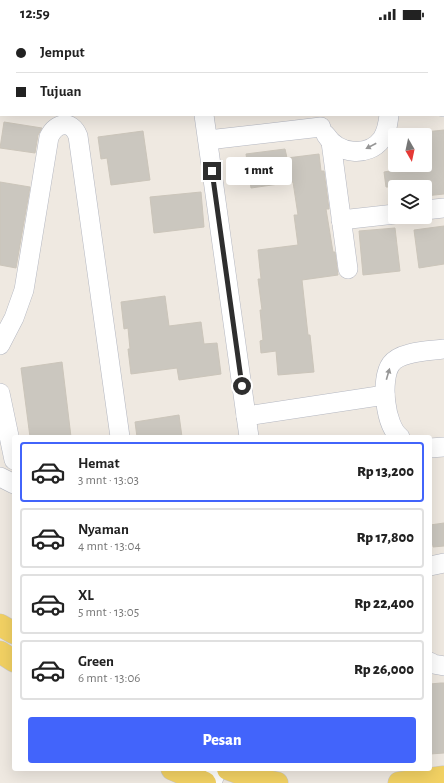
<!DOCTYPE html>
<html lang="id">
<head>
<meta charset="utf-8">
<style>
  :root { --surface:#fff; --page:#f6f6f6; --text:#222; --muted:#767676; --line:#e0e0e0; --accent:#4264fb }
  body { margin:0; font-family:"Alegreya Sans",sans-serif; background:var(--page); color:var(--text); height:100vh; display:flex; flex-direction:column; font-size:15px; white-space:nowrap }
  * { box-sizing:border-box; margin:0 }
  p { font-size:13px; color:var(--muted) }
  .icon { flex:none; width:22px; height:22px; fill:none; stroke:currentColor; stroke-width:2; stroke-linecap:round; stroke-linejoin:round }
  .map { position:relative; flex:1; overflow:hidden }
  .panel { position:absolute; left:12px; top:407px; width:420px; height:336px; display:flex; flex-direction:column; background:var(--surface); border-radius:4px; box-shadow:0 4px 16px #0002 }
  .panel>* { flex:none }
  .guide { position:absolute; left:0px; top:0px; width:444px; height:88px; box-shadow:0 4px 16px #0002; display:grid; align-content:center; height:88px; padding:0 16px; background:var(--surface) }
  .needle { width:26px; rotate:171deg }
  .fabs { position:absolute; left:388px; top:100px; display:grid; gap:8px }
  .fabs a { display:grid; place-items:center; width:44px; height:44px; border-radius:4px; background:var(--surface); box-shadow:0 4px 16px #0002; font-size:20px }
  .end { position:absolute; width:18px; height:18px; margin:-9px; border:5px solid #2e2e2e; background:#fff; box-shadow:0 0 0 2px #fff }
  .from { border-radius:50% }
  .bubble { position:absolute; height:28px; border-radius:4px; background:var(--surface); box-shadow:0 4px 16px #0002; font-size:13px; font-weight:800; line-height:28px; text-align:center }
  .guide b { display:flex; align-items:center; gap:14px; height:38px; font-size:15px }
  .guide b+b { border-top:1px solid var(--line) }
  .guide i { width:10px; height:10px; background:var(--text) }
  ul { padding:7px 0 0; list-style:none }
  li { display:flex; align-items:center; gap:12px; height:60px; margin:0 8px 6px; padding:0 8px; border:2px solid var(--line); border-radius:4px }
  li div { flex:1 }
  li b { display:block; font-size:15px }
  li em { font-style:normal; font-weight:800 }
  li.selected { border-color:var(--accent) }
  li>.icon { width:36px; height:36px; stroke-width:1.5 }
  .primary-button { display:flex; gap:8px; margin-top:auto; padding:8px 16px }
  .primary-button a { flex:1; height:46px; border-radius:4px; background:var(--accent); color:#fff; font-size:16px; font-weight:800; line-height:46px; text-align:center }
  .status { display:flex; justify-content:space-between; align-items:center; height:28px; padding:0 20px; background:var(--surface); direction:ltr }
  .status svg { height:11px; fill:currentColor }
  .map>svg:first-child { display:block }
</style>
</head>
<body>
<div class="status"><b>12:59</b><svg viewBox="0 0 49 12"><path d="M0 12V9h3v3zM5 12V6h3v6zM10 12V3h3v9zM15 12V0h3v12zM26 1h20v11H26zM47 4h2v5h-2z"/></svg></div>
<div class="map">
<svg width="444" height="755" viewBox="0 0 444 755">
  <rect width="100%" height="100%" fill="#efe9e1"/>
  <!-- building -->
  <g fill="#cbc7bf" stroke="#cbc5ba">
    <path d="M4,94L42,100L38,107L35,125L0,120Z"/>
    <path d="M444,102V166L425,168V159H386L384,144L425,137V104Z"/>
    <path d="M143,103L150,152L111,157L107,130L101,131L98,109Z"/>
    <path d="M285,121L287,130L319,126L321,143H324L329,181H326L333,224H335L338,247L302,252L308,307H310L314,344L278,347L276,323L261,325L260,313L263,312L260,282H262L258,251H261L258,222L298,217L294,187H298L293,154L251,160L246,126Z"/>
    <path d="M0,154L30,159L16,240L0,237Z"/>
    <path d="M201,164L204,199L154,205L150,169Z"/>
    <path d="M444,198V236L419,240L414,202Z"/>
    <path d="M395,200L400,243L363,247L359,203Z"/>
    <path d="M165,268L169,298L201,294L204,316L217,315L221,346L179,352L177,340L131,346L128,321H130L128,300L124,301L121,274Z"/>
    <path d="M62,334L71,409H30L21,340Z"/>
    <path d="M179,387L182,409H137L135,394Z"/>
    <path d="M444,495V518L433,519V517H430V497Z"/>
    <path d="M441,655H444V725L430,726V656Z"/>
  </g>
  <g fill="none" stroke-linecap="round" stroke-linejoin="round">
    <!-- minor casing -->
    <g stroke="#b4b7c1" stroke-width="20">
      <g id="minor">
        <path d="M334,1L341,0"/>
        <path d="M443,79L444,78"/>
        <path d="M204,87L249,409"/>
        <path d="M326,107C338,126 368,130 382,111C387,103 388,96 389,87"/>
        <path d="M208,112L321,99"/>
        <path d="M331,114L348,241"/>
        <path d="M425,182L444,180"/>
        <path d="M341,192L395,186"/>
        <path d="M0,317L14,290L24,262L49,109C56,95 71,91 78,108L120,409"/>
        <path d="M0,365L14,432"/>
        <path d="M246,388L385,367"/>
        <path d="M400,409C385,398 380,351 391,336C400,323 430,323 444,321"/>
        <path d="M430,420L444,419"/>
        <path d="M0,449L14,456"/>
        <path d="M430,538L444,535"/>
        <path d="M430,634L433,636L444,638"/>
        <path d="M212,755L217,741"/>
      </g>
    </g>
    <!-- major casing -->
    <g stroke="#c9c9c9" stroke-width="23">
      <g id="major">
        <path d="M0,597L14,605"/>
        <path d="M0,624L14,633"/>
        <path d="M172,741L205,755"/>
        <path d="M228,741L256,751L277,755"/>
        <path d="M399,755L444,749"/>
      </g>
    </g>
    <!-- minor -->
    <use href="#minor" stroke="#fff" stroke-width="19"/>
    <!-- major -->
    <use href="#major" stroke="#f2d163" stroke-width="22"/>
  </g>
  <!-- one-way arrows -->
  <defs><path id="oneway-solid" d="M-6-.8H1V-3.2L6.5 0L1 3.2V.8H-6Z"/></defs>
  <g fill="#969696">
    <use href="#oneway-solid" transform="translate(371 118) rotate(152)"/>
    <use href="#oneway-solid" transform="translate(388 346) rotate(-74)"/>
  </g>
  <g fill="none" stroke-linecap="round" stroke-linejoin="round">
    <!-- route -->
    <path stroke="#2e2e2e" stroke-width="5" d="M212,143L242,358"/>
  </g>
</svg>
<div class="fabs">
<a><svg class="needle" viewBox="-14 -14 28 28"><path d="M0-13l5 13h-10z" fill="#e53935"/><path d="M0 13l5-13h-10z" fill="#767676"/></svg></a>
<a><svg class="icon" aria-label="layers" viewBox="0 0 24 24"><path d="M12 4l9 5-9 5-9-5zM3 14l9 5 9-5"/></svg></a>
</div>
<i class="end from" style="left:242px;top:358px"></i>
<i class="end" style="left:212px;top:143px"></i>
<div class="bubble" style="left:226px;top:129px;width:66px">1 mnt</div>
<div class="guide">
<b><i class="from"></i>Jemput</b>
<b><i></i>Tujuan</b>
</div>
<section class="panel">
<ul>
<li class="selected"><svg class="icon" aria-label="car" viewBox="0 0 24 24"><path d="M5 17H2v-5l4-1 3-4h7l3 4 3 1v5h-3M9 17h6M6 11h13"/><circle cx="7" cy="17" r="2"/><circle cx="17" cy="17" r="2"/></svg><div><b>Hemat</b><p>3 mnt · 13:03</p></div><em>Rp 13,200</em></li>
<li><svg class="icon" aria-label="car" viewBox="0 0 24 24"><path d="M5 17H2v-5l4-1 3-4h7l3 4 3 1v5h-3M9 17h6M6 11h13"/><circle cx="7" cy="17" r="2"/><circle cx="17" cy="17" r="2"/></svg><div><b>Nyaman</b><p>4 mnt · 13:04</p></div><em>Rp 17,800</em></li>
<li><svg class="icon" aria-label="car" viewBox="0 0 24 24"><path d="M5 17H2v-5l4-1 3-4h7l3 4 3 1v5h-3M9 17h6M6 11h13"/><circle cx="7" cy="17" r="2"/><circle cx="17" cy="17" r="2"/></svg><div><b>XL</b><p>5 mnt · 13:05</p></div><em>Rp 22,400</em></li>
<li><svg class="icon" aria-label="car" viewBox="0 0 24 24"><path d="M5 17H2v-5l4-1 3-4h7l3 4 3 1v5h-3M9 17h6M6 11h13"/><circle cx="7" cy="17" r="2"/><circle cx="17" cy="17" r="2"/></svg><div><b>Green</b><p>6 mnt · 13:06</p></div><em>Rp 26,000</em></li>
</ul>
<div class="primary-button"><a>Pesan</a></div>
</section>
</div>
</body>
</html>
